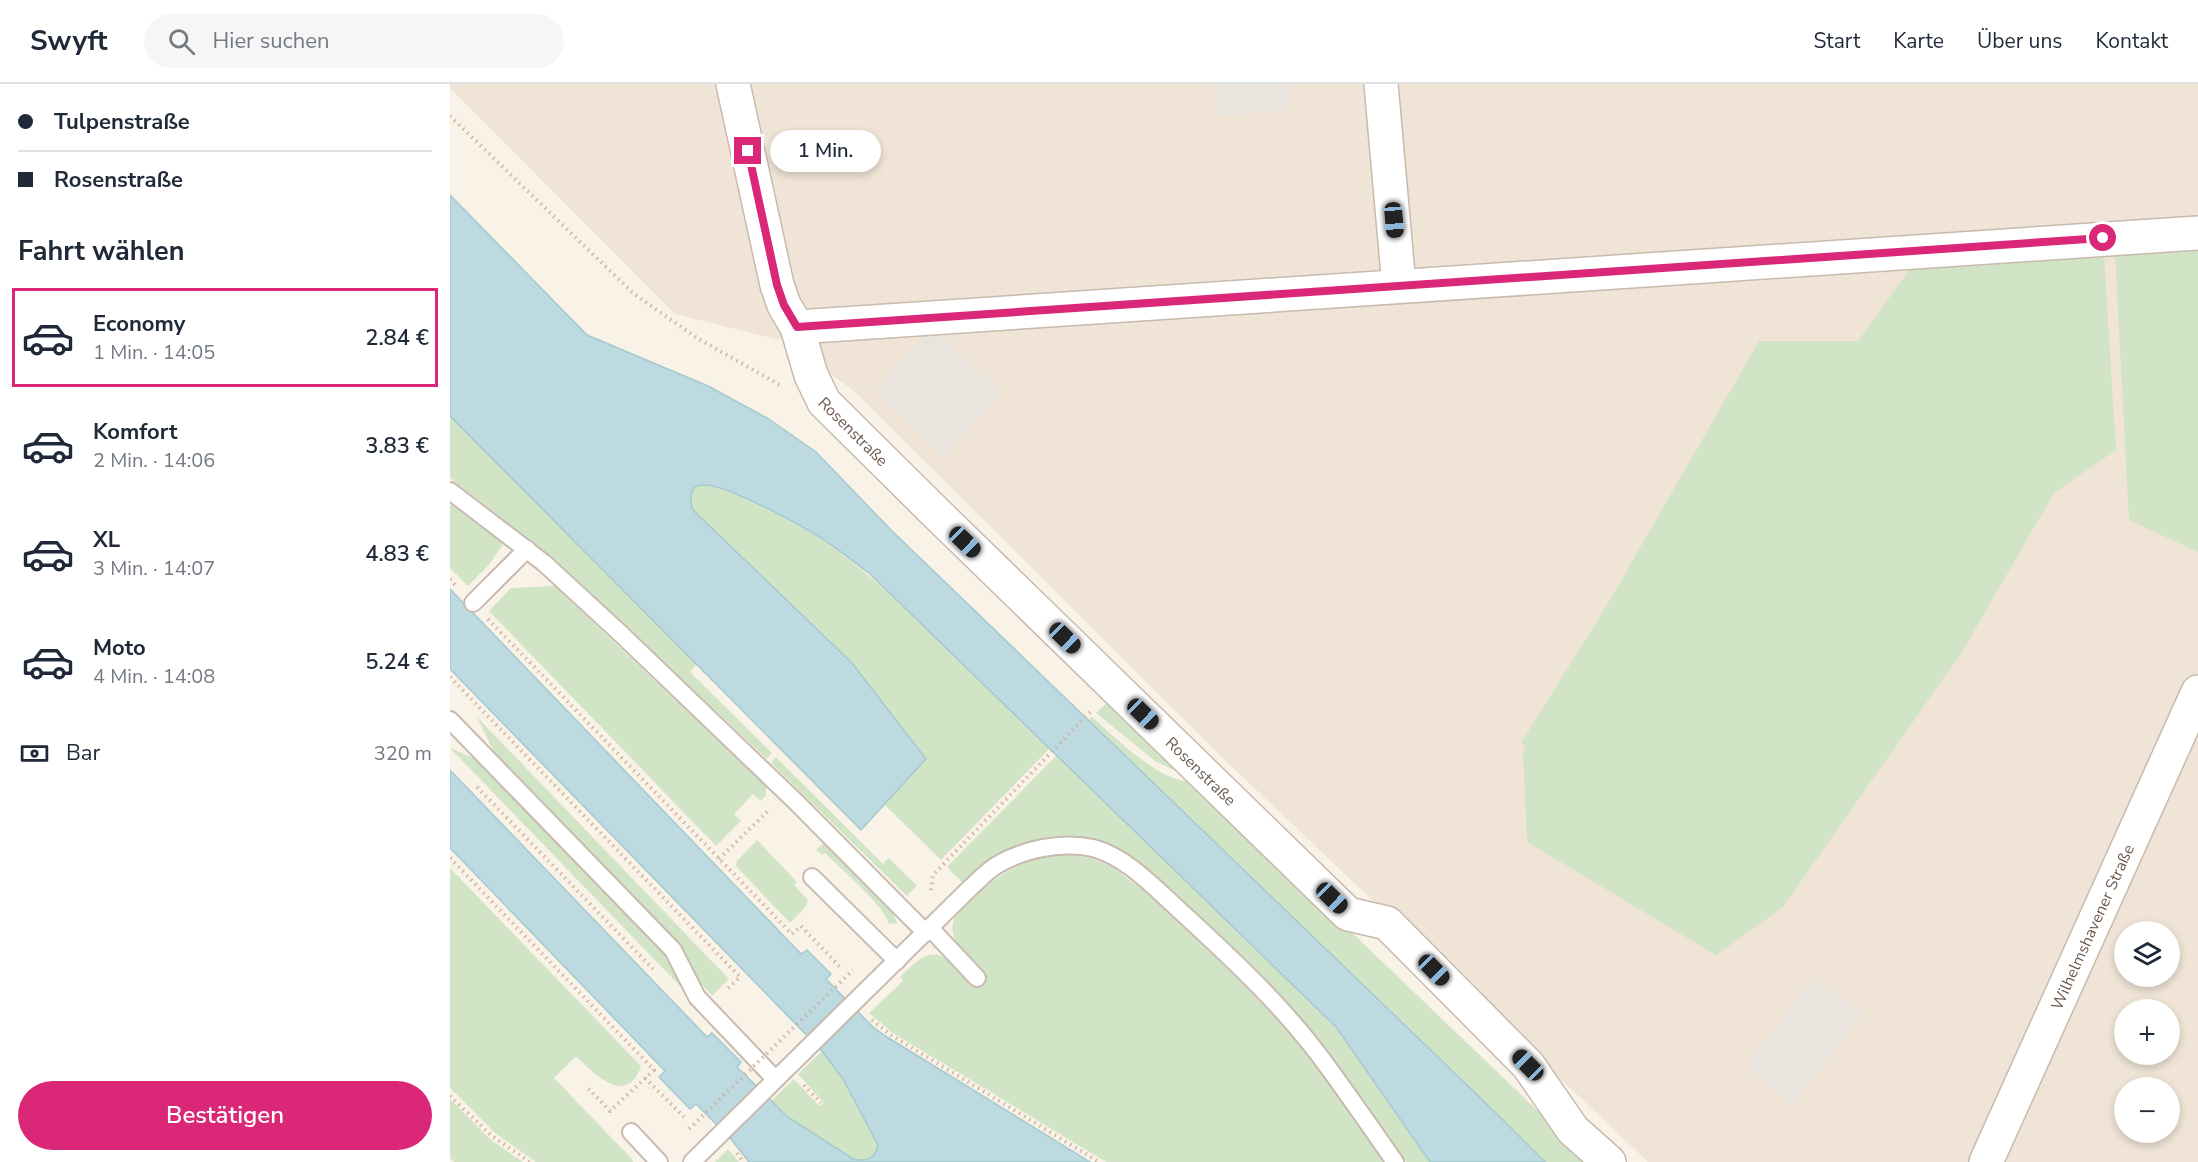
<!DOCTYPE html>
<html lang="de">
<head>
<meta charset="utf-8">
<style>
  :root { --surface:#fff; --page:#f6f6f7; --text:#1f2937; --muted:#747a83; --line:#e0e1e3; --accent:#db2777 }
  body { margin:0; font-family:"Nunito Sans",sans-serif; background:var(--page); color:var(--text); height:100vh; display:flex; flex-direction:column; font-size:22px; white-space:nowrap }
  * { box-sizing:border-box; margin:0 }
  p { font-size:20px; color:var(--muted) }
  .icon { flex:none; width:33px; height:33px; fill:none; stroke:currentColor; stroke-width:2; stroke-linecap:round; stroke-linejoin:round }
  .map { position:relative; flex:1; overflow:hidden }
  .drawer { display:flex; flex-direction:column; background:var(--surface); width:450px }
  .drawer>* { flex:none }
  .hud { display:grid; align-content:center; height:132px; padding:0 18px; background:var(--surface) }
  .controls { position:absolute; left:1664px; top:837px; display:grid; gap:12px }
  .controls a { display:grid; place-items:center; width:66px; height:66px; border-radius:50%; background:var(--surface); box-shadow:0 3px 9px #0003; font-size:30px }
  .end { position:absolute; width:27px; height:27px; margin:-14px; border:8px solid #db2777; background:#fff; box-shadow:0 0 0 3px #fff }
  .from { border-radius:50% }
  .bubble { position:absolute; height:42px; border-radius:21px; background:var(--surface); box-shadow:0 3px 9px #0003; font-size:20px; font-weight:600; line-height:42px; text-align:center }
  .car { position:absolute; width:18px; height:36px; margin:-18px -9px; border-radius:8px; box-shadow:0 0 4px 2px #0007; background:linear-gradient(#222 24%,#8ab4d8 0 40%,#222 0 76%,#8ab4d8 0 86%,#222 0) }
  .hud b { display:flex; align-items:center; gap:21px; height:57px; font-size:22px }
  .hud b+b { border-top:2px solid var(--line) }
  .hud i { width:15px; height:15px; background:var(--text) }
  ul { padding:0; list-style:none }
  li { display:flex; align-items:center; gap:18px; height:99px; margin:0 12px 9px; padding:0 6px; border:3px solid transparent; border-radius:0px }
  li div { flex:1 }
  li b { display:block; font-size:22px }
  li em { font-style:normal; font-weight:600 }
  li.active { border-color:var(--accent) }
  li>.icon { width:54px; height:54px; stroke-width:1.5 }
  h2 { padding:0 18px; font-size:27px; line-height:72px }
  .pay { display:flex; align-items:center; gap:15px; height:66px; padding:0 18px; font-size:22px }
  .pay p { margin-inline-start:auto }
  .cta { display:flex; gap:12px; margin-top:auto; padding:12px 18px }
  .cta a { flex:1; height:69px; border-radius:36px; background:var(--accent); color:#fff; font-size:24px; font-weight:600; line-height:69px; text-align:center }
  header { display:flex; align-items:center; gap:36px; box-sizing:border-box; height:84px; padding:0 30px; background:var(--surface); border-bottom:2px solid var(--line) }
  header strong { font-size:28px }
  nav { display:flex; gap:33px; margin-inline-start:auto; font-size:21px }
  .search { width:420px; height:54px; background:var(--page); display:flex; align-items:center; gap:15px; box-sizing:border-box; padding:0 21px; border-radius:33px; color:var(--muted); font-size:22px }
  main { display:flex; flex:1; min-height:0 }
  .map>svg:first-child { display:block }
</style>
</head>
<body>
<header>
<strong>Swyft</strong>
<div class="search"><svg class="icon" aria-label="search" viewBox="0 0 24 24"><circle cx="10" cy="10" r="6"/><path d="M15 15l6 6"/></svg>Hier suchen</div>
<nav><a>Start</a><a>Karte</a><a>Über uns</a><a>Kontakt</a></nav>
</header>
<main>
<section class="drawer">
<div class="hud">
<b><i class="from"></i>Tulpenstraße</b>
<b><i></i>Rosenstraße</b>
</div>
<h2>Fahrt wählen</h2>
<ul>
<li class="active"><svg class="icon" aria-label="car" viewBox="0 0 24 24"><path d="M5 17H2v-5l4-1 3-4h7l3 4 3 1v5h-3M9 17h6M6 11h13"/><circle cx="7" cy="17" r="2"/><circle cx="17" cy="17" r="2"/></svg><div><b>Economy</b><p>1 Min. · 14:05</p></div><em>2.84 €</em></li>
<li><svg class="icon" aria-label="car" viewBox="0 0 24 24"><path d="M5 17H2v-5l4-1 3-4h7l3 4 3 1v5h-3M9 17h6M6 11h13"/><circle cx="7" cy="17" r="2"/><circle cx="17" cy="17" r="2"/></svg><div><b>Komfort</b><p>2 Min. · 14:06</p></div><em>3.83 €</em></li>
<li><svg class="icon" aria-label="car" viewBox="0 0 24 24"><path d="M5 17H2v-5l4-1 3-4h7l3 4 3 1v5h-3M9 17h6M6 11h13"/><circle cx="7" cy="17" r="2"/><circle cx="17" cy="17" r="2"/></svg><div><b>XL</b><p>3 Min. · 14:07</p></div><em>4.83 €</em></li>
<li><svg class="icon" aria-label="car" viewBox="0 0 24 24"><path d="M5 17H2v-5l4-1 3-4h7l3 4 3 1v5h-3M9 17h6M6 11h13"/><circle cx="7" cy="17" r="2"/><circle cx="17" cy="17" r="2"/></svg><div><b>Moto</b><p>4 Min. · 14:08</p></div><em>5.24 €</em></li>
</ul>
<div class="pay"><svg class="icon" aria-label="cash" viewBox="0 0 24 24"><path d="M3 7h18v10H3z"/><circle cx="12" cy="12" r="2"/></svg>Bar<p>320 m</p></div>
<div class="cta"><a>Bestätigen</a></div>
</section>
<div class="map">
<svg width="1748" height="1078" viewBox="0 0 1748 1078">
  <rect width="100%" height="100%" fill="#f9f2e6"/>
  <!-- residential -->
  <path fill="#efe4d5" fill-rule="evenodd" d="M0,0H1748V1078H1198L779,680L403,306L334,257L225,230L0,4ZM1674,848H1719V892H1674ZM1674,926H1719V970H1674ZM1674,1004H1719V1048H1674Z"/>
  <!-- industrial -->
  <g fill="#eae4df">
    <path d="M764,0H839L841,25L767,32Z"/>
    <path d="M482,243L551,308L512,354L493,373L424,307Z"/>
    <path d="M1364,894L1413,929L1342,1022L1296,981Z"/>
  </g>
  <!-- green -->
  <g fill="#d2e4c6">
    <path d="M1653,154L1666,366L1604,409L1512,568L1333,823L1266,871L1077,758L1073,667L1076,662L1071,659L1157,521L1309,257H1408L1473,167Z"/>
    <path d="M1748,163V468L1679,436L1665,170Z"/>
    <path d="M0,332L247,580L240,588L322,669L317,675L101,472L0,394Z"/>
    <path d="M253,400C351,425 425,494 496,562C530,596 565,630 600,664L491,776L435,721L476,675L402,579L243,426C239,414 239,405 253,400Z"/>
    <path d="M0,420L54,459L38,482L18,502L0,484Z"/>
    <path d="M105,502L316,702V711L311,717L303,710L284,730L291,737L266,762L39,527L61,504Z"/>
    <path d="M661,615L730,689L705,677L646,629Z"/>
    <path d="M27,633L279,895L262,912L250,898L228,862L43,666Z"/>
    <path d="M642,633C664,652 713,702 744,697L1141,1078H1095L1048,1031L638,636Z"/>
    <path d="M0,664L31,677L217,870L233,905Z"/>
    <path d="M607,671L886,944L980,1078H956C929,1040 903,999 874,963C833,910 783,865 734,820C707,796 681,768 646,757C613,747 569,756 541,775C531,782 522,791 513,799L497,783Z"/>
    <path d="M326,673L433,780L439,774L467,802L457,812L321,679Z"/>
    <path d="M307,756L347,798L344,801L358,816L357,821L340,839L286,782L287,777Z"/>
    <path d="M375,758L439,820L447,839L439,840C432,819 392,786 375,769L372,771L366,766Z"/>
    <path d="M615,770L641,774L662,783L695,807L752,858L819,927L860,973L934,1078H656L443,949L419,929L453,897L450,893C488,854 491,870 523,903L536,892C521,876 494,856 505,833C540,796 562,776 615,770Z"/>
    <path d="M0,784L191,982C177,1024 143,989 126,972L104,994L181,1074L183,1078H86L45,1049L0,1004Z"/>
    <path d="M372,967L393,995L427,1055C431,1072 418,1078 403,1075L350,1041L321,1017L344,995L369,1022L374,1019L348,990Z"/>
    <path d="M0,1015L41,1056L73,1078H4L0,1074Z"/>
    <path d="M278,1065L289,1078H265Z"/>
  </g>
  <!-- water -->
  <g fill="#bddae0" stroke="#a5c9d0" stroke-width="1.5">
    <path d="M0,111L137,251L258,302L317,334L366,368L441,446L1048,1031L1095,1078H980L886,943L419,489C405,479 392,468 378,459C357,444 276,399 252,401C238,402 240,417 243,426L402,579L476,675L411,746L0,332Z"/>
    <path d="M0,505L351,870L357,866L381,890L376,895L424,944L437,953L640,1078H299L281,1055L246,1020L240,1025L209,993L215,987L0,764V686L257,953L262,949L291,978L287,983L338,1033L403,1075C417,1078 425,1075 428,1061L393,995L372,967L0,585Z"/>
  </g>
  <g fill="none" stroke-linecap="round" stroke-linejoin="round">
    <!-- lane casing -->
    <g stroke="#c8baae" stroke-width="20">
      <g id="lane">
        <path d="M0,407L94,479L171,550L346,718L476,849"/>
        <path d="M23,519L77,465"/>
        <path d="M0,636L223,866L247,913L325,995"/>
        <path d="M362,793L447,877"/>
        <path d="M481,845L527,894"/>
        <path d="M181,1048L209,1078"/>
        <path d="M242,1078L519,805C528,797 537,787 547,781C574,765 612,757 643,764C676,773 703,802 727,824C777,870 828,917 869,971C895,1006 920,1042 945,1078"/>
      </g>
    </g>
    <!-- street casing -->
    <g stroke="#c8baae" stroke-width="36">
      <g id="street">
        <path id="s1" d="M283,0L327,201L334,221L347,243L361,291L374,318L482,425L898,830L937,839L1078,981L1123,1046L1159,1078"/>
        <path d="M931,0L949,202"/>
        <path d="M347,243L1748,149"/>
        <path id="s2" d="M1536,1078L1748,608"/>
      </g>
    </g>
    <!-- path -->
    <g stroke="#cfb6a5" stroke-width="4" stroke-dasharray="1.5 4.5" stroke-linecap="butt">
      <path d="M0,32L184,210L247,254L330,301"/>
      <path d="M0,495L6,502"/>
      <path d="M38,535L335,843L342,850L351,842L390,883"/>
      <path d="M0,593L290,893L275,907"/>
      <path d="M27,703L203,885"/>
      <path d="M0,774L204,986L160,1027L137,1003"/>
      <path d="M269,775L319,726"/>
      <path d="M481,806L483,791L642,626"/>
      <path d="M422,936L441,951L649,1078"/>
      <path d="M195,994L234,1033"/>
      <path d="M354,1001L371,1019"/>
      <path d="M0,1012L42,1052L80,1078"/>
      <path d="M287,1069L293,1078"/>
    </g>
    <!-- lane -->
    <use href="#lane" stroke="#fff" stroke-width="16"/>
    <!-- street -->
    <use href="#street" stroke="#fff" stroke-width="33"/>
    <!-- path-bridge -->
    <path stroke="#cfb6a5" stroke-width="4" stroke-dasharray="1.5 4.5" stroke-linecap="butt" d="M239,1045L403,886"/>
  </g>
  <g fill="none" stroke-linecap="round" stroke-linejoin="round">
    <!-- route -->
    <path stroke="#db2777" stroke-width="8" d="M298,67L327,201L334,221L347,243L1653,154"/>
  </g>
  <g text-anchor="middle" stroke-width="4.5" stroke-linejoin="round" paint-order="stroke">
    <!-- street labels -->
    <g font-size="16" fill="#6e5a4e" stroke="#fcf6ec">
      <text dy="6" stroke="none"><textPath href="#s1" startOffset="374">Rosenstraße</textPath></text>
      <text dy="6" stroke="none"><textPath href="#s1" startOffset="860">Rosenstraße</textPath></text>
      <text dy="6" stroke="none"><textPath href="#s2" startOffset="258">Wilhelmshavener Straße</textPath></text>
    </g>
  </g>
</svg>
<div class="controls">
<a><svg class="icon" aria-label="layers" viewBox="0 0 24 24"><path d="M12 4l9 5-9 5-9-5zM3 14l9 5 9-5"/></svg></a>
<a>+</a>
<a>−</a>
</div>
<i class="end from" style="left:1653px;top:154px"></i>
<i class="end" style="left:298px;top:67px"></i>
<div class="bubble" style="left:320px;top:46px;width:111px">1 Min.</div>
<i class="car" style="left:944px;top:136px;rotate:175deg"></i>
<i class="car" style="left:515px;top:458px;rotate:134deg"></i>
<i class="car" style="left:615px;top:554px;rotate:134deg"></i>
<i class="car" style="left:693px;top:630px;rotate:134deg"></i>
<i class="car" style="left:882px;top:814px;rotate:134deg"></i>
<i class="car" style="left:984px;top:886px;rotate:135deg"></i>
<i class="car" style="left:1078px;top:981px;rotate:315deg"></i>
</div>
</main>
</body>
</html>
